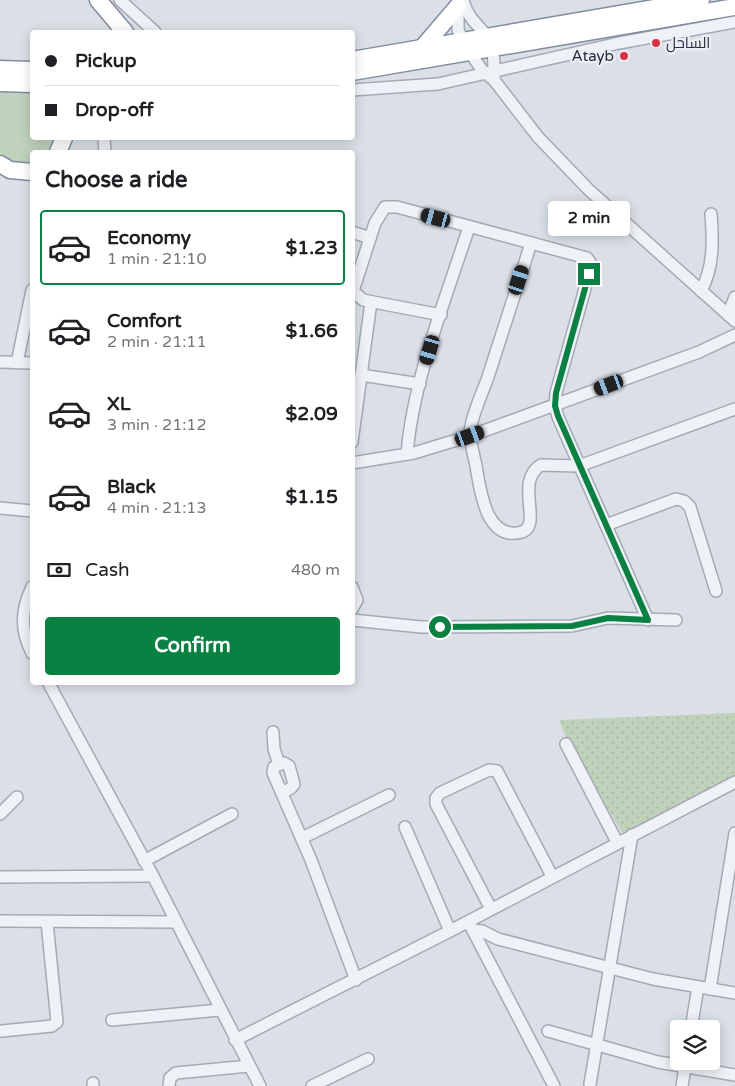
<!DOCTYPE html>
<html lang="en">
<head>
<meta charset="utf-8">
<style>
  :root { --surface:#fff; --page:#f6f6f6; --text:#202124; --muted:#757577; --line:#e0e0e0; --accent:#0b8043 }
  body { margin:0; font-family:"Varela Round",Cairo,sans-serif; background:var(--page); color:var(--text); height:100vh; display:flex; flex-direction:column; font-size:19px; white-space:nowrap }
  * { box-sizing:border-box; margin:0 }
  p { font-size:16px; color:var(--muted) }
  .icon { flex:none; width:28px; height:28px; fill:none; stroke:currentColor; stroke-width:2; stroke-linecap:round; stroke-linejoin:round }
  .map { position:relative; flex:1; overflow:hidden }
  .details { position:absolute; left:30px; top:150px; width:325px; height:535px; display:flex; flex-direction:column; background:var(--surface); border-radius:5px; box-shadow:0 2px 12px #0003 }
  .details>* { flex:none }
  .guide { position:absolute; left:30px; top:30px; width:325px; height:110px; border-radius:5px; box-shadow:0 2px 12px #0003; display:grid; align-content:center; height:110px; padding:0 15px; background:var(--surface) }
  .fabs { position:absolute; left:670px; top:1020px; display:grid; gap:10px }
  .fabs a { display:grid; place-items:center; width:50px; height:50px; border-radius:5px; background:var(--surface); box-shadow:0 2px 12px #0003; font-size:25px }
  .end { position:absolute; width:22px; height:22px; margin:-11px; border:6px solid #0b8043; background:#fff; box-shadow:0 0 0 2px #fff }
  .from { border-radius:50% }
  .bubble { position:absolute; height:35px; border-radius:5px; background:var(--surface); box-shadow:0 2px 12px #0003; font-size:16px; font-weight:700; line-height:35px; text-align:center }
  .car { position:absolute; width:15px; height:30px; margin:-15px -8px; border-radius:6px; box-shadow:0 0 4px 1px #0007; background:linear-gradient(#222 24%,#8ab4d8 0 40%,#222 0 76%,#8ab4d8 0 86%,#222 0) }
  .guide b { display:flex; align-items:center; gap:18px; height:48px; font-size:19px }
  .guide b+b { border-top:1px solid var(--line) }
  .guide i { width:12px; height:12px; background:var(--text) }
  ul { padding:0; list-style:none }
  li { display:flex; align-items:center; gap:15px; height:75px; margin:0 10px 8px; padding:0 5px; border:2px solid transparent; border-radius:5px }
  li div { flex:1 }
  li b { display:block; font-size:19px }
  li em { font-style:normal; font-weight:700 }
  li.current { border-color:var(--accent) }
  li>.icon { width:45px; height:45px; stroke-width:1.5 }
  h2 { padding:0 15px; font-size:22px; line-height:60px }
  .pay { display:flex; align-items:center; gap:12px; height:55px; padding:0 15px; font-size:19px }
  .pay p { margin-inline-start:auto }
  .button { display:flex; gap:10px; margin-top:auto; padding:10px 15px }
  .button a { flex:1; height:58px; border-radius:5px; background:var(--accent); color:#fff; font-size:20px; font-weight:700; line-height:58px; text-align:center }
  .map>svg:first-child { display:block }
</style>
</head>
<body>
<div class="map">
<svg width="735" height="1086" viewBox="0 0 735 1086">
  <defs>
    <pattern id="park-dots" width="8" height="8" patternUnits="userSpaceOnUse" patternTransform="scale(1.25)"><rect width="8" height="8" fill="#c0d2bb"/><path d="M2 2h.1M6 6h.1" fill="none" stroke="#a5b5a2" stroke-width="1.8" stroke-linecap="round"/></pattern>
  </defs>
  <rect width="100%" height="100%" fill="#dbe0e7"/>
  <!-- green -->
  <path fill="#c0d2bb" d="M0,90L32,93V138H60L52,152H32V163C19,165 10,161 0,154Z"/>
  <!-- park -->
  <path fill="url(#park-dots)" d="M735,713V776L632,830L622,832L568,743L559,720Z"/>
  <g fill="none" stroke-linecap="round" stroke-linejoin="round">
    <!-- minor casing -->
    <g stroke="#a4aab5" stroke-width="14">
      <g id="minor">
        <path d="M120,0L155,32"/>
        <path d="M463,0C467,17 477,24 487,36C495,48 494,66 494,80"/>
        <path d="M458,6V30L467,48L482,70L494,80L538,137L589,190L735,321"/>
        <path d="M352,90L438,84L619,43L735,22"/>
        <path d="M104,138L105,152"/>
        <path d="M352,232L370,238"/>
        <path d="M531,243C517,288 502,333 488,377C482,394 472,414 470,432C470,443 474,455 476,466C480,488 485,542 522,532C543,525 514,481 541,465L579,466L735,409"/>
        <path d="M701,291C714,267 713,241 711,214"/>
        <path d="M441,315L363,300L353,291L375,223L385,207H397L587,258L590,262L589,274L556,393L555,406L558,417L648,620"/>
        <path d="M728,315L735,297"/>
        <path d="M0,362L32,363"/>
        <path d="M17,363L32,290"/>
        <path d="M361,375L420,384"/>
        <path d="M352,442L371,302"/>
        <path d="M407,454C413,380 446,298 469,227"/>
        <path d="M352,463L414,453L470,436L699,352L735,335"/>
        <path d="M0,508L32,511"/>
        <path d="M606,525L676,499L684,501L690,507L716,591"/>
        <path d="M32,587C21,611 20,629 32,653"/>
        <path d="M352,587L357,600L352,609"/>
        <path d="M352,620L421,627L572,626L608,618L676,620"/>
        <path d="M48,682L153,876L260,1086"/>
        <path d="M273,732L274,749L279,764"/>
        <path d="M566,744L617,842"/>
        <path d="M282,793L291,788L294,784L289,766L284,763L274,767L273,773L311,860L356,980"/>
        <path d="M0,814L17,797"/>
        <path d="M405,827L450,931"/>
        <path d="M302,838L389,795"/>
        <path d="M144,861L232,814"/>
        <path d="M0,877L153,876"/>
        <path d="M491,909L436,804V798L440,793L489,770L497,771L552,876"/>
        <path d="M0,921L176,922"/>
        <path d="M470,925L554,1086"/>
        <path d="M473,930L482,931L498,939L653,979L735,993"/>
        <path d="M710,989L735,833"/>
        <path d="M112,1020L220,1010"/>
        <path d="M691,1029L698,987"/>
        <path d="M2,1031L52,1026L57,1022L47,922"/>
        <path d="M548,1031L658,1062L735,1075"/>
        <path d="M235,1040L450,931L735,782"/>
        <path d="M590,1084L632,835"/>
        <path d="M93,1086V1083"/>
        <path d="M169,1086L170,1078L176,1073L249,1066"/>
        <path d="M312,1086L368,1059"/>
        <path d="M682,1086L686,1061"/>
      </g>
    </g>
    <!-- highway casing -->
    <g stroke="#818c9f" stroke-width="19">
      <g id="highway">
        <path d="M98,0L125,32"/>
        <path d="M422,48L458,6"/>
        <path d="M352,60L701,0"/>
        <path d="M0,69L32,70"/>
        <path d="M352,72L735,7"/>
        <path d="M0,83L32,84"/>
        <path d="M58,152L64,138"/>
        <path d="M0,164L10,170L32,172"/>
      </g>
    </g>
    <!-- minor -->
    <use href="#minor" stroke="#eef1f5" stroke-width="11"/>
    <!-- highway -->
    <use href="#highway" stroke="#fff" stroke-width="16"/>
  </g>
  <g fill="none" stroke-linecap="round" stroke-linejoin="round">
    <!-- route -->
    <path stroke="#0b8043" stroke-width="6" d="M440,627L572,626L608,618L648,620L558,416L555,406L556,393L589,274"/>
  </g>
  <!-- markers -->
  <g fill="#db3144" stroke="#ebeff5" stroke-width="2">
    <circle cx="656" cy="43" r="5"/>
    <circle cx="624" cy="56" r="5"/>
  </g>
  <g text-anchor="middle" stroke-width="4.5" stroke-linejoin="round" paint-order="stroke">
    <!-- poi labels -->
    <g font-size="15" fill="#242d3f" stroke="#ebeff5" text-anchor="start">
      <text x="666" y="48">الساحل</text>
      <text x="614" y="61" text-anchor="end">Atayb</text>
    </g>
  </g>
</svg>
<div class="fabs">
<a><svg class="icon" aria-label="layers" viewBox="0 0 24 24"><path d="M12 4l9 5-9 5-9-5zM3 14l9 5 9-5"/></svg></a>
</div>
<i class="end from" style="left:440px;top:627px"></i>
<i class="end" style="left:589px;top:274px"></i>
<div class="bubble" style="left:548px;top:201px;width:82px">2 min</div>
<i class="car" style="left:436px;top:218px;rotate:285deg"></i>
<i class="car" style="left:519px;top:280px;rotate:18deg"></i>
<i class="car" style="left:430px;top:350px;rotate:197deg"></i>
<i class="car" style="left:609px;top:385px;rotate:249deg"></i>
<i class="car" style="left:470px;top:436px;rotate:70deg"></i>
<div class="guide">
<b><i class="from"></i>Pickup</b>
<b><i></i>Drop-off</b>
</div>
<section class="details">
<h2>Choose a ride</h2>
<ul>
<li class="current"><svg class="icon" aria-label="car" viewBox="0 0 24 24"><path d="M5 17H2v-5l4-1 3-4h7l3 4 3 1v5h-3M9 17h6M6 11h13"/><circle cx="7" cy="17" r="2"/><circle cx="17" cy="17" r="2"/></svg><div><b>Economy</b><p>1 min · 21:10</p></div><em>$1.23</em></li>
<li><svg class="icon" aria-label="car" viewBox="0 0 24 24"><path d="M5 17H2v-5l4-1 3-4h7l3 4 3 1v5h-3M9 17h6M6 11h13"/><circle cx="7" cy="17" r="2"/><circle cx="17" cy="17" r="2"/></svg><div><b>Comfort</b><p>2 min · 21:11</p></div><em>$1.66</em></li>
<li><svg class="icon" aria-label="car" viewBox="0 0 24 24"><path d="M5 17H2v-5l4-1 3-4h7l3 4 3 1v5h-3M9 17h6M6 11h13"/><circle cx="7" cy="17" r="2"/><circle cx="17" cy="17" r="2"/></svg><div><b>XL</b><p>3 min · 21:12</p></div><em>$2.09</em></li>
<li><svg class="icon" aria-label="car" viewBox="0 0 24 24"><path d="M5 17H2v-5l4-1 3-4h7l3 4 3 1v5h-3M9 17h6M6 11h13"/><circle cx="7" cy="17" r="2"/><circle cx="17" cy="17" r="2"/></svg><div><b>Black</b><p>4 min · 21:13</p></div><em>$1.15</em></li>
</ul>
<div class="pay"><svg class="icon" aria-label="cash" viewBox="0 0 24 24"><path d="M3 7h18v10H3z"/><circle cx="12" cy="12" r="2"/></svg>Cash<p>480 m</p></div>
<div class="button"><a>Confirm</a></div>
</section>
</div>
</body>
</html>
